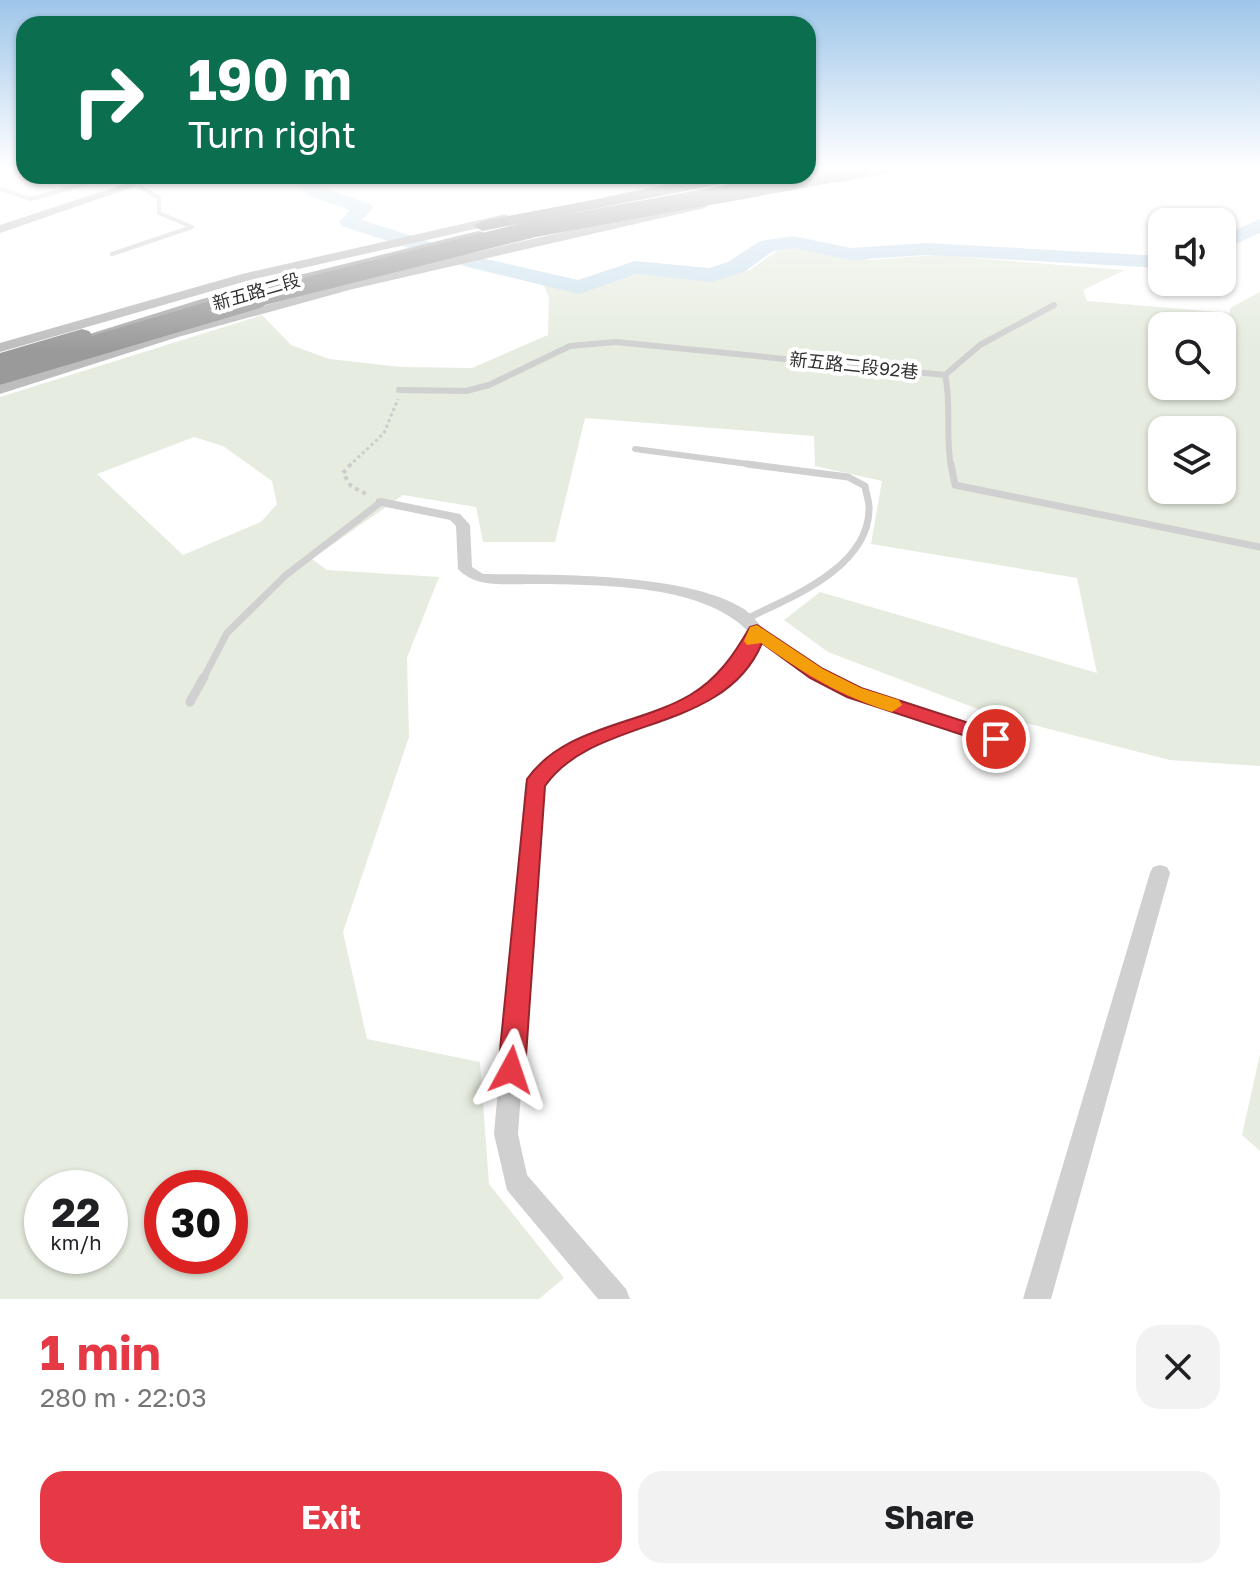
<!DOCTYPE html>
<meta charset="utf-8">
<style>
body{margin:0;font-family:"Golos Text","Noto Sans TC",sans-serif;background:#f2f2f2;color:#202124;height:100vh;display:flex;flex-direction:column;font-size:30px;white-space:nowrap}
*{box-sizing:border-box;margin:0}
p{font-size:26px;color:#757577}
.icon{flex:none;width:44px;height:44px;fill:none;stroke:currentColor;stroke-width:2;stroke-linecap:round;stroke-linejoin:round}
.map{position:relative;height:1299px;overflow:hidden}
.panel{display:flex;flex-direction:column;background:#fff;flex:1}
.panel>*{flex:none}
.hud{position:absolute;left:16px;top:16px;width:800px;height:168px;border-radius:24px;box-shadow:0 2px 6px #0004;background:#0b6e4f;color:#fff;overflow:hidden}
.fabs{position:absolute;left:1148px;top:208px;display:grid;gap:16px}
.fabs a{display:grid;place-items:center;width:88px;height:88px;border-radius:16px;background:#fff;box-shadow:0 2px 6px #0004;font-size:40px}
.speed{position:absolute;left:24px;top:1170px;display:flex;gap:16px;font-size:40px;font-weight:700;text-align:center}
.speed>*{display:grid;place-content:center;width:104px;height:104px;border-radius:50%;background:#fff;box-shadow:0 2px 6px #0004;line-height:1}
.speed small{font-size:20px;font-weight:400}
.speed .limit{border:12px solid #d22;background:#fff;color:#111}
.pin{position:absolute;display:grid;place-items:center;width:68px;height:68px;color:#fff;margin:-34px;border:4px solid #fff;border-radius:50%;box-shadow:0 2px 8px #0007}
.me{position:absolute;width:88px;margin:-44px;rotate:5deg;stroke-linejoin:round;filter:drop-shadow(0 0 6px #0008)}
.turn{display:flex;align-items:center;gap:28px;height:168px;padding:0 40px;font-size:36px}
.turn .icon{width:104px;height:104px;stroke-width:2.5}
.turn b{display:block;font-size:56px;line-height:68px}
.round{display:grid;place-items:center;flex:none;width:84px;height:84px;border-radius:24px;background:#f2f2f2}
.summary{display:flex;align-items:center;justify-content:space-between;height:136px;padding:0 40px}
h1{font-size:48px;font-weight:700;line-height:60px;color:#e63946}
.cta{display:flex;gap:16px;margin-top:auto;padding:16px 40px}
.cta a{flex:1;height:92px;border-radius:24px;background:#e63946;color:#fff;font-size:32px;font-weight:700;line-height:92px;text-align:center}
.cta a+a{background:#f2f2f2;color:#202124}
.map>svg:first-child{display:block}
.green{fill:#e6ecdf;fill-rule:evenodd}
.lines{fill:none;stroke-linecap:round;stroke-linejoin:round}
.river{fill:#cfe2ee;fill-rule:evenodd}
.path-far1{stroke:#cdcdcd;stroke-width:3;stroke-dasharray:3 3;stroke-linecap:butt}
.path{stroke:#cdcdcd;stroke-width:4;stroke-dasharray:4 4;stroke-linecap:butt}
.lane-far3{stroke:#d0d0d0;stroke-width:4}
.lane-far2{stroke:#d0d0d0;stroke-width:6}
.lane-far1{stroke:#d0d0d0;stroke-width:7}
.lane{stroke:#d0d0d0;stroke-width:9}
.street{fill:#d0d0d0;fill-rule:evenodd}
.secondary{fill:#bdbdbd;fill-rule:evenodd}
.primary{fill:#ababab;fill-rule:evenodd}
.highway{fill:#9a9a9a;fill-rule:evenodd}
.highway-bridge-far1{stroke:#9a9a9a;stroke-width:17}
.highway-bridge{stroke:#9a9a9a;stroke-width:21}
.route{fill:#e63946;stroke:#96252e;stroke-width:2}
.slow{fill:#f59e0b}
.labels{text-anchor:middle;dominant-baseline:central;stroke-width:8;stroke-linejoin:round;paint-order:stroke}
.far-street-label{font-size:18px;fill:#333;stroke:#fff}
</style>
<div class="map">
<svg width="1260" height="1299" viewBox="0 0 1260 1299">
<rect width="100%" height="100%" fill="#fff"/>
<path class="green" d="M796,246L871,260L935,255L1125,270L1083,290L1087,301L1230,313V308L1260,292V766L1170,760L991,714L828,652L784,620L820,592L1097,673L1077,578L871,544L882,481L815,466L814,436L585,418L555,542H483L476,507L403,495L312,559L327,570L439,577L407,658L409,737L343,932L367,1039L480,1062L489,1184L564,1278L539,1299H0V397L262,315L291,345L329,359L401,367L472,368L548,335L549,298L544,285L579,293L638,274L704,279L750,270L780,249ZM1162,326H1222V386H1162ZM1162,430H1222V490H1162ZM194,437L223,446L272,481L277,504L261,522L183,555L97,474ZM42,1188H110V1256H42ZM162,1188H230V1256H162Z
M1260,1054V1151L1242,1135Z"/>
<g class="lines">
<path class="river" d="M291,176H310L321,187L370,204L373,208L362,220L477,257L578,280L635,261L709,268L728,262L760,241L793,236L851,248L927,243L1162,256V268L927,255L851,260L793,248L773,251L744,272L710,282L637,274L579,294L464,266L342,226L339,222L350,210L307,195Z
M1260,219V233L1222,250V236Z"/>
<path class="path-far1" d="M349,466L384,433L398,399"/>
<path class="path" d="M351,464L343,473L351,486L368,495"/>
<path class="lane-far3" d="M0,189L31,199L112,176
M112,254L192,227L159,213V198L136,184"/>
<path class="lane-far2" d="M945,375L980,345L1054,305
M399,390L466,391L489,385L570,346L616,342L945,375C952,405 945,435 951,466
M635,449L763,466"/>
<path class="lane-far1" d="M747,464L848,477L865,486C866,494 870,503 869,510C868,567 792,597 750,617
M951,464L955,485L1260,547
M757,631L826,679
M203,679L227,633L286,575L381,502"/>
<path class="lane" d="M822,677L854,692L996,739
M190,702L204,677"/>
<path class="street" d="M381,498L460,514L470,525L472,567L483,574C552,575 685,572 744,609C751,614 759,624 765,631C758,643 753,659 744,669C696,722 619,721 565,764C557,770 550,779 543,786L518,1134L527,1175L626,1289L630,1299H598L507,1190L494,1134L525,784C569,709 684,728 734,659C740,651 744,641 749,632C703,584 602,585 539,584C513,583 477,590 458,569L456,526L450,520L376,505V499Z
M1160,865L1167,867L1170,873L1051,1299H1023L1150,873L1153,867Z"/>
<path class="secondary" d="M884,169H908L837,183L831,180Z
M149,176H165L0,233V225Z
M705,176H728L610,200L604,197Z
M701,203L707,206L705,208L353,289L178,337L0,394V384C230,309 464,251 701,203Z
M506,214L512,218L510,221L250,280L0,352V343L242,274Z"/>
<path class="primary" d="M478,231L483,232V238L214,305L66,350L60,351L51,346L202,299Z"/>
<path class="highway" d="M808,169H819L808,174Z
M718,176H748L741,180L482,231L474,226L482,221Z
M82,329L89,331L92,335L89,339L0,366V353Z"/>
<path class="highway-bridge-far1" d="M250,300L533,229L860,169"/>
<path class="highway-bridge" d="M0,374L257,298"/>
</g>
<linearGradient id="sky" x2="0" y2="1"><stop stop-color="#9ec6ea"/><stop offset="0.48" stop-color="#fff"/><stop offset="1" stop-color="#fff" stop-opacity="0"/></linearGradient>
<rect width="1260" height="351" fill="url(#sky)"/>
<path class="route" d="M757,625L823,669L861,688L1003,734L1006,739L996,746L847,697L810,678L762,643C724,735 594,715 545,786L525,1070L521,1079L511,1082L502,1079L498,1070L527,779C565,726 637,726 690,695C718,679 735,653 750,627Z"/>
<path class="slow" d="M757,625L823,669L861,688L899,700L902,705L892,712C842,697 803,673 761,643L747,645L744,641L750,627Z"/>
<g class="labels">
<g class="far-street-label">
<text transform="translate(256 291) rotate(-16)">新五路二段</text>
<text transform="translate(854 365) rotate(6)">新五路二段92巷</text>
</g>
</g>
</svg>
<div class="fabs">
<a><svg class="icon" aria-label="sound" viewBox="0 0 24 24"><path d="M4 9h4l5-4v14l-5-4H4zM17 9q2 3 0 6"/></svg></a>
<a><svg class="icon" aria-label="search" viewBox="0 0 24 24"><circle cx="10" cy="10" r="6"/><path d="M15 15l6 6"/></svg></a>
<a><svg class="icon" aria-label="layers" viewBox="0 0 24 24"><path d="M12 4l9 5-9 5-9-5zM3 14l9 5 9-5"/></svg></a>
</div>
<div class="speed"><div>22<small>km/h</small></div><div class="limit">30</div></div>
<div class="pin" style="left:996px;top:739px;background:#d93025"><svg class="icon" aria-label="arrive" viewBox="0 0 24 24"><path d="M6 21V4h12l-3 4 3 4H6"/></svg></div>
<svg class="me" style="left:511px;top:1070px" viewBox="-20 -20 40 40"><path d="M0-17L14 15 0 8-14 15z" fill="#e63946" stroke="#fff" stroke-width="4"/></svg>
<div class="hud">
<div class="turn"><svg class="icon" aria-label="right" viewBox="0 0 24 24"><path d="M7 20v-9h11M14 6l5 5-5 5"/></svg><div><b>190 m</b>Turn right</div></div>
</div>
</div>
<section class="panel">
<div class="summary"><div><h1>1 min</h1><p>280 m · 22:03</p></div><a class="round"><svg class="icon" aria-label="close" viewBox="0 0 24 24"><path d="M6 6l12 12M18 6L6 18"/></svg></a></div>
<div class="cta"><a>Exit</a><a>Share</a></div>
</section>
